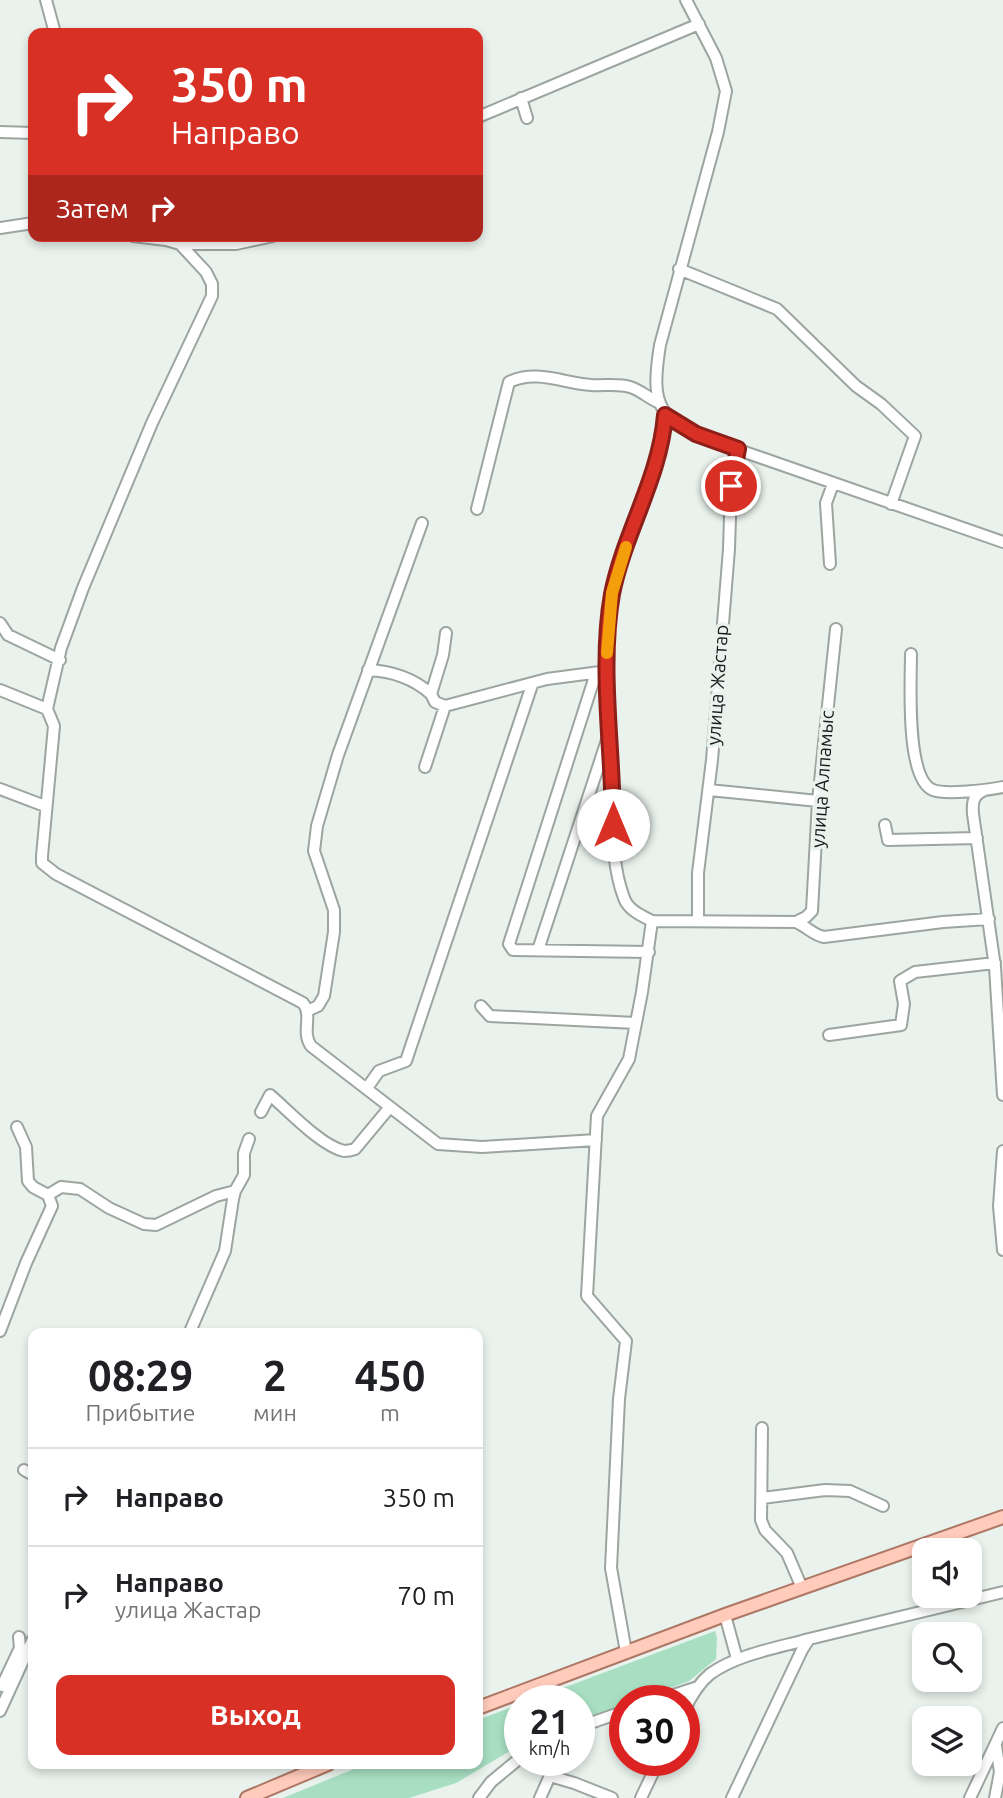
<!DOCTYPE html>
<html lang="ru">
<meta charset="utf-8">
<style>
body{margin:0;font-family:Ubuntu,sans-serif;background:#f6f6f6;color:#202124;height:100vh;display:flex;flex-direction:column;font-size:26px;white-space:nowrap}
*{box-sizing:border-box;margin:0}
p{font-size:23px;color:#757577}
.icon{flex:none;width:38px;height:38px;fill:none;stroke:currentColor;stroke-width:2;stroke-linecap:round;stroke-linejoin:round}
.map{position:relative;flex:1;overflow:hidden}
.drawer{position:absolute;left:28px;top:1328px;width:455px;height:441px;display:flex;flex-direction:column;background:#fff;border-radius:14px;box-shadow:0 4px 10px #0003}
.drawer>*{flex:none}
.top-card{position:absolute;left:28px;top:28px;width:455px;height:214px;border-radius:14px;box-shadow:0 4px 10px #0003;background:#d93025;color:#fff;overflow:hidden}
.tools{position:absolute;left:912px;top:1538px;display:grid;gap:14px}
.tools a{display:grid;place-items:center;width:70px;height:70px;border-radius:14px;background:#fff;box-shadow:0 4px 10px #0003;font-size:35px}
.speed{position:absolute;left:504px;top:1685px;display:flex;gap:14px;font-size:35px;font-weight:700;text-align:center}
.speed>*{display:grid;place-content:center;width:91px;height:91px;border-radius:50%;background:#fff;box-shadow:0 4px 10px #0003;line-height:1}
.speed small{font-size:18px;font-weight:400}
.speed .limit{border:10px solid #d22;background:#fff;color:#111}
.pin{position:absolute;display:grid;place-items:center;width:60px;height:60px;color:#fff;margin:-30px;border:4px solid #fff;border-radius:50%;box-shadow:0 2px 7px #0007}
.me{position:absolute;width:77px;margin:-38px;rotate:0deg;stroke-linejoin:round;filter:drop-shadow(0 0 5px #0008)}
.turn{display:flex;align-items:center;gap:24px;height:147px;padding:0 28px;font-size:32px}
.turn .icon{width:91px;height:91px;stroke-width:2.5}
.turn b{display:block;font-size:49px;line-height:60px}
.then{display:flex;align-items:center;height:66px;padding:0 28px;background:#0003;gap:14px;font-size:26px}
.eta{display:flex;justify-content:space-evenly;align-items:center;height:119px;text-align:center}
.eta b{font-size:42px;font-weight:600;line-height:49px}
.primary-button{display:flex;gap:14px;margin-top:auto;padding:14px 28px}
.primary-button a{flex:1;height:80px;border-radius:14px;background:#d93025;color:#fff;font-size:28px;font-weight:600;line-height:80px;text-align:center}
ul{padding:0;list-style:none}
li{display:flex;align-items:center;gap:21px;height:98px;padding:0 28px;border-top:2px solid #e0e0e0}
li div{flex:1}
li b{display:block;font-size:26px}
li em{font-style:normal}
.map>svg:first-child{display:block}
.green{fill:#a8dfc2}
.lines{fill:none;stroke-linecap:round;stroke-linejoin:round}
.minor-casing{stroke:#9ca5a0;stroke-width:14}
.major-casing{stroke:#ae7765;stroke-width:16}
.minor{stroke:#fff;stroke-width:10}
.major{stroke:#ffcbbb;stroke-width:12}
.route-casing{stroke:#8d1f18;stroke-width:18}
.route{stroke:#d93025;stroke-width:12}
.slow{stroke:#f59e0b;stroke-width:12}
.labels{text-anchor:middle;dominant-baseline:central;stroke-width:7;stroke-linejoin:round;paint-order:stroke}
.street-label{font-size:19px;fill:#181b1a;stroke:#e9f2ed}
</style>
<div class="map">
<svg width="1003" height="1798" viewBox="0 0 1003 1798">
<rect width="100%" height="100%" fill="#e9f2ed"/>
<path class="green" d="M715,1631L717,1638L716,1659L689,1681L636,1701H625V1705L579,1723V1701H528Z
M520,1704V1745L456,1783L409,1798H283L366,1764H478V1720Z"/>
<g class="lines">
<g class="minor-casing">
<path id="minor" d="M46,0L55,33
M686,0L716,58L726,91L718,132L660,345C650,408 658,419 716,442L1003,542
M521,98L527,118
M478,117L699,24
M0,132L33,133
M0,228L33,223
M133,236L166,240L169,236
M179,244H236L273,236
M679,269L777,309L856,386L881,404L915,436L891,504
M665,415C660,477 626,532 613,593C600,651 610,713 612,772C614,815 609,858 624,898C628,910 642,916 652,921L796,922C806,926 813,935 824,937L943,922L989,919
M477,509L509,382C537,369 563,383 591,385C604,386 618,383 630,387C641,390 649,399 660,403
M830,564L826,503L833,484
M0,623L8,635L60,660
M911,654C911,680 905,779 933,790C945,795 989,790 1003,787
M368,670C392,671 413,678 431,694
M596,673L509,944L513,950L649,952
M0,690L47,709L54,726L42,856V863L56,874L303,1003C313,1016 301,1032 311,1046L438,1144L482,1147L596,1140
M445,706L435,702L431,694L443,655L446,633
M47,709L61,648L83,588L152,423L212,296V284L206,272L180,244L166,240
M425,767L445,706L547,679L600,672
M0,789L45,806
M709,790L818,801
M985,790C973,795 972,802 973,814L995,967L1003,1095
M885,825L888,840L977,838
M698,920V873L712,760L729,549L731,486L738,449
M796,922L806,917L812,911L818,801L836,629
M538,950L608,737
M481,1006L490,1016L636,1023
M307,1011L318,1006L324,996L334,932V910L314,851L317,826L338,755L422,523
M829,1035L901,1025L904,1004L900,981L915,972L995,963
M367,1088L379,1071L406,1061L532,685
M261,1112L270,1095C288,1110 321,1146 344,1151C347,1151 352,1150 355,1149L390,1107
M1003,1151L999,1206L1003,1250
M48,1195L61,1187L80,1189L109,1208L144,1224L156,1225L216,1196L235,1191
M0,1331L26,1263L52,1206L48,1195L33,1187L28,1181L26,1147L17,1127
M189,1334L225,1251L233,1199L235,1191L244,1175V1153L249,1139
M762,1428L761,1520L765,1530L787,1553L802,1588
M24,1470L33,1475
M762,1498L825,1490L850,1491L883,1506
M725,1615L737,1659
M626,1652L611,1568L619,1399L626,1341L587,1296L597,1116L629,1059L642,992L652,921
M2,1686L20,1648L19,1637
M655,1701L698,1687
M0,1711L33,1639
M684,1711C690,1698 699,1683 710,1674C738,1654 777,1648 809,1639
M579,1727L625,1711
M550,1776L574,1783L612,1798
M479,1798L491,1782L520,1758
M540,1798L557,1760
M641,1798L659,1760
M732,1798L802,1650L809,1639L1003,1592
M970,1798L1003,1728
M995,1798L1000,1772L996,1746"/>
</g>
<g class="major-casing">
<path id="major" d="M478,1708L725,1615L1003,1517
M247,1798L328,1764"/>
</g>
<use href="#minor" class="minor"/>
<use href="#major" class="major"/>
</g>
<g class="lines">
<g class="route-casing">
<path id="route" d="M613,825C613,750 599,667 612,594C624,533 660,478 665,415L696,434L738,449L731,486"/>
</g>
<use href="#route" class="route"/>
<path class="slow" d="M607,653L612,593L626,547"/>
</g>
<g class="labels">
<g class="street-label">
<text transform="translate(717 685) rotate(-86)">улица Жастар</text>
<text transform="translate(822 779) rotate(-86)">улица Алпамыс</text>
</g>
</g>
</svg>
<div class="tools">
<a><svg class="icon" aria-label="sound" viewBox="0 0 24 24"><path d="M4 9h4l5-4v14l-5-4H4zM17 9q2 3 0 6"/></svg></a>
<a><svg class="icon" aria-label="search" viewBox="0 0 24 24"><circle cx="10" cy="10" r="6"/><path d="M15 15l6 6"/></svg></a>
<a><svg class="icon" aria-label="layers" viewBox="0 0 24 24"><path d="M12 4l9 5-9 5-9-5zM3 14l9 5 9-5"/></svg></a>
</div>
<div class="speed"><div>21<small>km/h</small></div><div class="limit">30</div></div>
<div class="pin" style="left:731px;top:486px;background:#d93025"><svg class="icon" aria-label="arrive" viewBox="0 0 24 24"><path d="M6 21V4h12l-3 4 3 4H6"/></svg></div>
<svg class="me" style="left:613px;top:825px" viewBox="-20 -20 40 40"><circle r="19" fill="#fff"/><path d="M0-13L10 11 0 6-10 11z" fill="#d93025"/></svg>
<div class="top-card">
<div class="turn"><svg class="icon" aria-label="right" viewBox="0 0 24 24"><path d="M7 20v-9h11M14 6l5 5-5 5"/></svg><div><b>350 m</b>Направо</div></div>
<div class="then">Затем<svg class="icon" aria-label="right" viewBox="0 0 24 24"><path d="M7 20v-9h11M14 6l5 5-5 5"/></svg></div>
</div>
<section class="drawer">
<div class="eta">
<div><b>08:29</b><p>Прибытие</p></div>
<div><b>2</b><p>мин</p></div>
<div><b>450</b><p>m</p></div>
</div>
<ul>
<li><svg class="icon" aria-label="right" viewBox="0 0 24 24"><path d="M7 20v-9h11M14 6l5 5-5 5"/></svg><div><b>Направо</b></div><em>350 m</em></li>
<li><svg class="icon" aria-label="right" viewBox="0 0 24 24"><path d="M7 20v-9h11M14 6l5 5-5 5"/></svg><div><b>Направо</b><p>улица Жастар</p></div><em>70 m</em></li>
</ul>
<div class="primary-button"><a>Выход</a></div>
</section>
</div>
